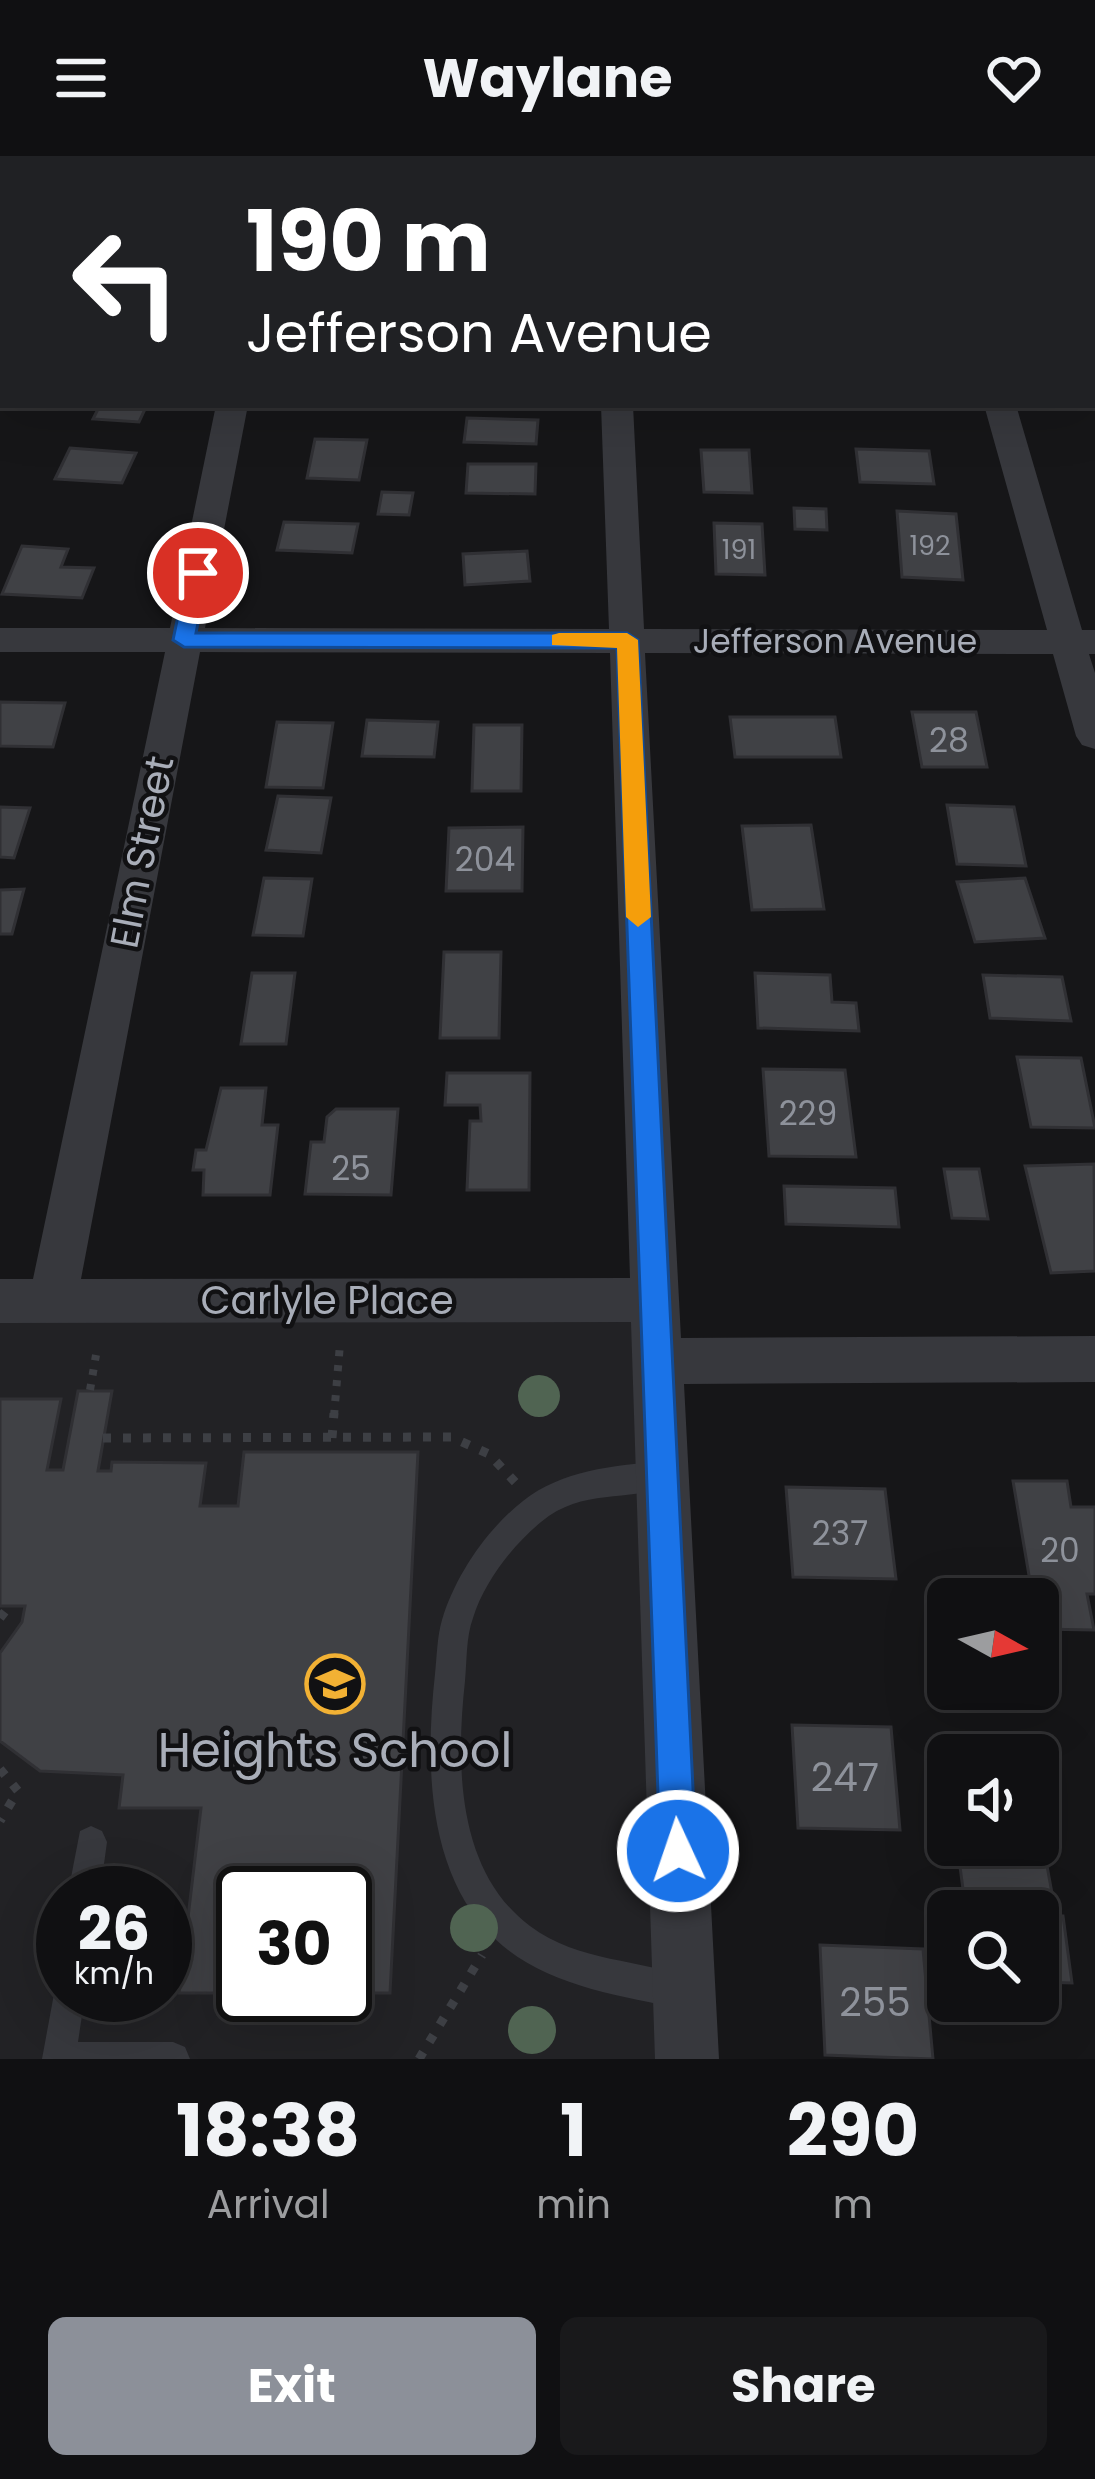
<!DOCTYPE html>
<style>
body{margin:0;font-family:Poppins,sans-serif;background:#19191b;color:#f1f3f6;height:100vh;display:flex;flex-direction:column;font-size:45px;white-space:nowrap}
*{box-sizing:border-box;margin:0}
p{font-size:39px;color:#9c9d9f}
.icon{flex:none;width:66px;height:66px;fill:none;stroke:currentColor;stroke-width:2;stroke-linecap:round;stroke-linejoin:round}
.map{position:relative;height:1903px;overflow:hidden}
.side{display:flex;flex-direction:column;background:#101012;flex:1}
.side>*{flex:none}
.guide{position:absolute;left:0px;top:0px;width:1095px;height:252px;box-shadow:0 12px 48px #0002,0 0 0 3px #303032;background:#202124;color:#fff;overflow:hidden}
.needle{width:78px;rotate:98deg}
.buttons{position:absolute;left:927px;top:1422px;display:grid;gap:24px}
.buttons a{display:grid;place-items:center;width:132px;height:132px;border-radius:18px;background:#101012;box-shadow:0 12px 48px #0002,0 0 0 3px #303032;font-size:60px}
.speed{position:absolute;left:36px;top:1710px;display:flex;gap:24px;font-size:60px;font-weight:700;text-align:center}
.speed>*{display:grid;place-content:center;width:156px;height:156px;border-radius:50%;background:#101012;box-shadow:0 12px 48px #0002,0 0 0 3px #303032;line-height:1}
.speed small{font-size:30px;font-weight:400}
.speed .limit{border:6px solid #111;border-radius:18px;background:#fff;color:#111}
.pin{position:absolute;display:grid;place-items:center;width:102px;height:102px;color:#fff;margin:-51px;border:6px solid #fff;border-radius:50%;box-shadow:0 3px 12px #0007}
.me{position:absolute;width:132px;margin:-66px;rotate:357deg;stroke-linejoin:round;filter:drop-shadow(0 0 9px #0008)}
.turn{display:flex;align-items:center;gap:42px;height:252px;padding:0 48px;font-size:54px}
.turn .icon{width:156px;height:156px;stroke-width:2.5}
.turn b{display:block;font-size:84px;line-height:102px}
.eta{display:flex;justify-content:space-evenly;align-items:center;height:204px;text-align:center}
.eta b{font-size:72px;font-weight:700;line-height:84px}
.button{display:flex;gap:24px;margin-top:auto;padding:24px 48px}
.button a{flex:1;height:138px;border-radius:18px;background:#8c9099;color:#fff;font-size:48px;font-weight:700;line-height:138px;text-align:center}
.button a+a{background:#19191b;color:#f1f3f6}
header{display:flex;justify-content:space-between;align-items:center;height:156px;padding:0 48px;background:#101012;font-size:54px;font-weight:700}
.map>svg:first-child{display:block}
.built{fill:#222225;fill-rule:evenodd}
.building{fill:#404145;stroke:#303034;stroke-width:3}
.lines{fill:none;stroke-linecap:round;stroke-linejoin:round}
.path-far1{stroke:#3d3f44;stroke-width:8;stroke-dasharray:6 9;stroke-linecap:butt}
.path{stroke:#3d3f44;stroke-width:9;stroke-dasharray:8 12;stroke-linecap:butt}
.lane{fill:#37383d;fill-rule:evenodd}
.street{fill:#37383d;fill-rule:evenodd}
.tree{fill:#506452}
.route{fill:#1a73e8;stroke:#114b97;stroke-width:3}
.slow{fill:#f59e0b}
.labels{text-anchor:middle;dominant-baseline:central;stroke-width:9;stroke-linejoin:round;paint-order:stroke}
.far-number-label{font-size:27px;fill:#8e929b}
.far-street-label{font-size:33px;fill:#a8adb8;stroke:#111113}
.number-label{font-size:33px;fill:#8e929b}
.street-label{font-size:39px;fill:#a8adb8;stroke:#111113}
.near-number-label{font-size:39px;fill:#8e929b}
.near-poi-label{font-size:48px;fill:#a8adb8;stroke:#111113}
</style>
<header><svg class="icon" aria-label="menu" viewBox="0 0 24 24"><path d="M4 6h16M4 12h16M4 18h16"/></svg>Waylane<svg class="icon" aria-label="heart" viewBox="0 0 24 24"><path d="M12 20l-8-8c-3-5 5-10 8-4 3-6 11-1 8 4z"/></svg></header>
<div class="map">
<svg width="1095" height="1903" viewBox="0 0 1095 1903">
<rect width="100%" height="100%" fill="#161618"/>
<path class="built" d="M654,1144L687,1903H0V1145ZM63,1737H165V1839H63ZM243,1737H345V1839H243Z"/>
<path class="building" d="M100,249H147L139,266L93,263Z
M467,262L538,264L536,288L464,286Z
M315,283L367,284L359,324L307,322Z
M70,292L136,297L122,327L55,323Z
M856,293L929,295L934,328L860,326Z
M701,294H749L752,337L704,336Z
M468,308H536L535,338L466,337Z
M382,336L413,337L409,359L378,358Z
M794,352L826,353L827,374L795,373Z
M897,355L956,358L963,424L902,421Z
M284,366L358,368L352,397L277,394Z
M714,367L762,368L765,419L716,418Z
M22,390L68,393L61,411L94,412L82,442L2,438Z
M527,395L530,425L465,429L463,398Z
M0,546L65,547L53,591L0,590Z
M912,556H976L987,611H922Z
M730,561H835L841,601H735Z
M367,564L438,566L434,601L362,600Z
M277,566L333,567L323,632L266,631Z
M474,569H522L521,635H472Z
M278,640L331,642L321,697L266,694Z
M947,649L1014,651L1026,710L957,708Z
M0,651L30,652L14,702L0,701Z
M811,669L824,753L752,754L742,670Z
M523,671L522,735H446L449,672Z
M264,722L312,723L303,780L253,779Z
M1025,722L1045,782L975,786L957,726Z
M24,733L12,778H0V734Z
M444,796H501L499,882H440Z
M252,817H295L286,888H241Z
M755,817L830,819L832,846L856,847L859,875L758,872Z
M983,819L1062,821L1071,865L990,862Z
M1017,901L1081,902L1095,972L1031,971Z
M763,913L845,914L856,1001L769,1000Z
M447,917H530L529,1034H467L470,965H481L480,949H445Z
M221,932H266L262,969H278L270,1039H203L204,1014H193L196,994H206Z
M336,953H398L391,1039L305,1038L311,986H324L327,961Z
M1094,1008L1095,1115L1051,1117L1025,1010Z
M944,1013H979L988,1063L952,1062Z
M784,1030L895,1032L899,1071L786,1068Z
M78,1235H112L98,1315H111L112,1306L206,1307L200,1350H238L244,1296H418L390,1837H345V1737H243V1837H179L201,1652H119L123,1619L40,1615L0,1585V1497L22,1466L25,1450H0V1243H61L47,1314H63Z
M1013,1325H1067L1071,1351H1095V1438H1087L1094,1474L1038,1473V1443H1033Z
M786,1331L885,1333L896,1423L793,1421Z
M967,1434L1011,1435L1012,1443H968Z
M792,1569L891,1571L900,1674L798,1672Z
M1038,1660L1055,1754L966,1755L957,1689H1038Z
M1038,1759L1063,1760L1072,1827L1038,1826Z
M820,1789L923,1793L933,1903L825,1899Z"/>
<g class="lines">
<path class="path-far1" d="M90,1234L96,1199
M334,1260L340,1188"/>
<path class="path" d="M103,1282L451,1281L489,1298L516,1327
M332,1282L334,1257
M0,1462L10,1449
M0,1613L18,1635L0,1665
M419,1903L482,1799"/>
<path class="lane" d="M661,1305L671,1309L675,1319L671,1329C627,1347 583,1331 541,1366C513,1389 484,1426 473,1462C466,1481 467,1504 465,1525C456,1607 456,1715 530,1770C579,1807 640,1802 694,1824L699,1836L694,1848L682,1853C622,1840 552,1831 503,1790C426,1726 425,1609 435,1518C437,1500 437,1481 442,1464C455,1420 487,1373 523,1345C562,1314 613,1310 661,1305Z
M91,1670L102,1675L107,1686L100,1737H68L80,1675Z
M63,1824V1839H85L78,1886H173L185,1891L190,1903H42L56,1827Z"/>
<path class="street" d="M593,0H619V3H593Z
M916,0H942V3H916Z
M0,101H3V117H0Z
M216,249H248L205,472L609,473L601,249H633L644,473L1047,474L984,249H1016L1082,474H1095V498H1089L1095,517V593L1082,589L1076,580L1053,498L645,497L681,1182L1095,1180V1226L684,1228L719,1903H655L631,1166L0,1167V1123H33L165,496H0V472H170ZM200,496L610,497L630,1122L81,1123Z"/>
</g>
<g class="tree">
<circle cx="539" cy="1240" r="21"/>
<circle cx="474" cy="1772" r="24"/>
<circle cx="532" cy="1874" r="24"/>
</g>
<path class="route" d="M198,410L208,417L196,477H627L638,484L696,1695L691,1708L678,1713L665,1708L660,1695L617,492L184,491L173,484L187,417Z"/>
<path class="slow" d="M559,477H627L638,484L651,761L638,771L626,761L617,492L552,489V479Z"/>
<defs>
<g id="school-ring" transform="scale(3)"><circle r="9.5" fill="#111113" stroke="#f2b134" stroke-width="1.5"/><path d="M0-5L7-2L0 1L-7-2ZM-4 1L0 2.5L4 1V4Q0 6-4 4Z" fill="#f2b134"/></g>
</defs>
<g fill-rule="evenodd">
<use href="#school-ring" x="335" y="1528"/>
</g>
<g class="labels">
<g class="far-number-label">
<text x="930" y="389">192</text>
<text x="739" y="393">191</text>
</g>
<g class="far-street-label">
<text x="835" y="485">Jefferson Avenue</text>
</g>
<g class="number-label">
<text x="949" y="584">28</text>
<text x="485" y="703">204</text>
<text x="808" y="957">229</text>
<text x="351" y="1012">25</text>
<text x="840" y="1377">237</text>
<text x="1060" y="1394">20</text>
</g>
<g class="street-label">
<text transform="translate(142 696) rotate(-79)">Elm Street</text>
<text x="327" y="1144">Carlyle Place</text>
</g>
<g class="near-number-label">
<text x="845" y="1621">247</text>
<text x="875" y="1846">255</text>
</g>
<g class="near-poi-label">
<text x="335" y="1594">Heights School</text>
</g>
</g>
</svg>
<div class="buttons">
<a><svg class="needle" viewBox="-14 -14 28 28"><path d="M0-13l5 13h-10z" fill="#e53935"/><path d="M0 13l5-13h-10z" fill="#9c9d9f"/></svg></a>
<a><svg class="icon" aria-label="sound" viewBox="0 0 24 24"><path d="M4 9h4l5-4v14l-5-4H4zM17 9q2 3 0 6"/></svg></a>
<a><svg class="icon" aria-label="search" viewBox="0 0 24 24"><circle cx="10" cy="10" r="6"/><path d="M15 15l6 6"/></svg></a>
</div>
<div class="speed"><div>26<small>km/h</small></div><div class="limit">30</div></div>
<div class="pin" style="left:198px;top:417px;background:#d93025"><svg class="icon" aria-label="arrive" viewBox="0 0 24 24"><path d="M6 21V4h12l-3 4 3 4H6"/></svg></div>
<svg class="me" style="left:678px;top:1695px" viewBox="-20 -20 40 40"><circle r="17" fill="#1a73e8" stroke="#fff" stroke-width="3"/><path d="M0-11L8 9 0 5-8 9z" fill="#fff"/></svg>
<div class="guide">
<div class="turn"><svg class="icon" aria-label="left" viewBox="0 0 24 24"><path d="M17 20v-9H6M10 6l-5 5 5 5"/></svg><div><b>190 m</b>Jefferson Avenue</div></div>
</div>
</div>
<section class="side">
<div class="eta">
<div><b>18:38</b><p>Arrival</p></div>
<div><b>1</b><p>min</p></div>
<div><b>290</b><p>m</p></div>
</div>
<div class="button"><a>Exit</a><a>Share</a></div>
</section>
